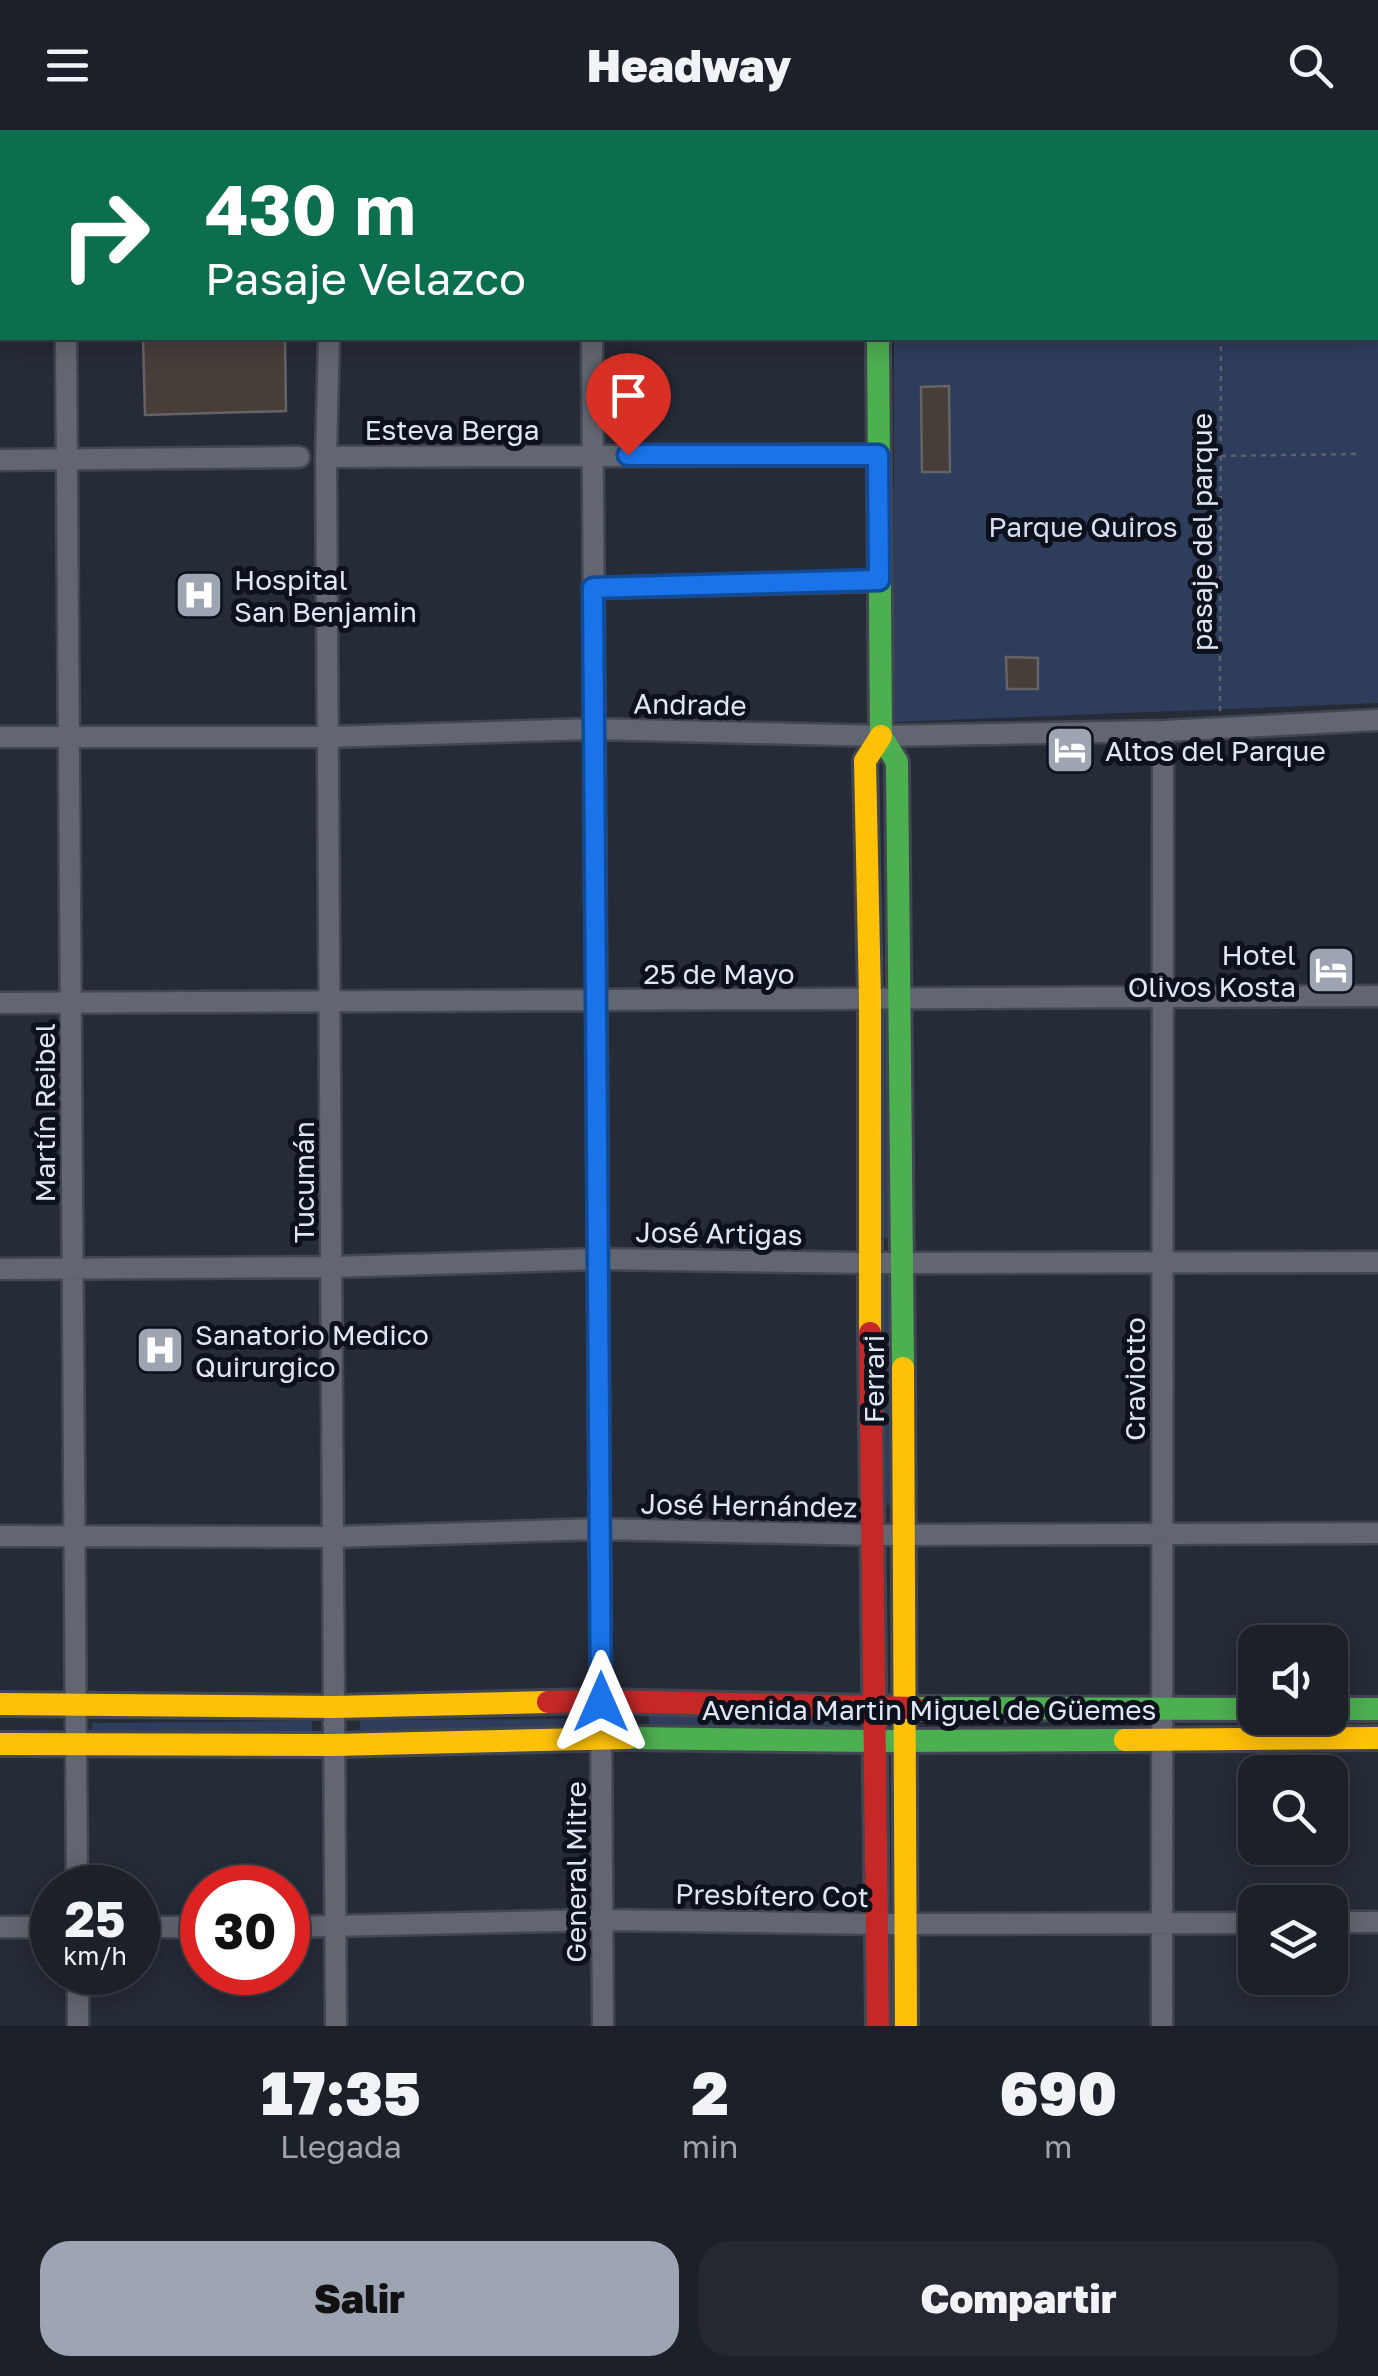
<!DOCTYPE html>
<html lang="es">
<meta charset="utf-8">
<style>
body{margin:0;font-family:"Golos Text",sans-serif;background:#252831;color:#f1f3f6;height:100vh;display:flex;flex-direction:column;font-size:38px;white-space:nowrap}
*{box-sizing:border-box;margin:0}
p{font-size:32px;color:#a0a3a8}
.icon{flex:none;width:55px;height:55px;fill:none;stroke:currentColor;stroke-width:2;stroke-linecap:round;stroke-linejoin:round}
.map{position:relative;height:1896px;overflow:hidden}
.panel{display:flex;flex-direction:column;background:#1c2029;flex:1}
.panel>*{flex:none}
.top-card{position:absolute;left:0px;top:0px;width:1380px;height:210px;box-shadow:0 5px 25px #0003,0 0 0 2px #3a3e46;background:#0b6e4f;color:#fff;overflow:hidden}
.fabs{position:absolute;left:1238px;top:1495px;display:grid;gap:20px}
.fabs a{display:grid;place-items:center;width:110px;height:110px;border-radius:20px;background:#1c2029;box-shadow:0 5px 25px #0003,0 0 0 2px #3a3e46;font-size:50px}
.speed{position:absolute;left:30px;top:1735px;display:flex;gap:20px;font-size:50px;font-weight:700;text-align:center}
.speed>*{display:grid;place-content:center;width:130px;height:130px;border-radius:50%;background:#1c2029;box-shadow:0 5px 25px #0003,0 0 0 2px #3a3e46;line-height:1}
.speed small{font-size:25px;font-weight:400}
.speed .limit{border:15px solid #d22;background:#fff;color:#111}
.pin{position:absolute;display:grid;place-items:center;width:85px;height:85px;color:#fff;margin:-102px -42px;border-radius:50% 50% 50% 0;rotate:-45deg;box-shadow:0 0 10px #0007}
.pin .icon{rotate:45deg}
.me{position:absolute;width:110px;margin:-55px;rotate:0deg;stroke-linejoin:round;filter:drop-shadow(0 0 8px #0008)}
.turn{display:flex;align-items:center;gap:35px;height:210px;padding:0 40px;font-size:45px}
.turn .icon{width:130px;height:130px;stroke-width:2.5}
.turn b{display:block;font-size:70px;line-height:85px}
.eta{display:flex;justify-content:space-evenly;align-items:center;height:170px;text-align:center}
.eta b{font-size:60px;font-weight:800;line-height:70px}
.primary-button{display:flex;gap:20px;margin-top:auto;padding:20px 40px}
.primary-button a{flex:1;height:115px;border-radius:30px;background:#9da5b2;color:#111;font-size:40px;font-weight:800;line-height:115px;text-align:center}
.primary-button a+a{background:#252831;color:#f1f3f6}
header{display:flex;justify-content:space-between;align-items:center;height:130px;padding:0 40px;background:#1c2029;font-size:45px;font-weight:800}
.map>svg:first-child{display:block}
.green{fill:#2f3d5c}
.building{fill:#473e3a;stroke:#666365;stroke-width:2.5}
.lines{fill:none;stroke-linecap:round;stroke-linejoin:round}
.street-casing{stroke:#414651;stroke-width:25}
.fast-casing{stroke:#414651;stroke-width:28}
.slow-casing{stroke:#414651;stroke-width:28}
.jam-casing{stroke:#414651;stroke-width:28}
.path{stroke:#5c616a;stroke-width:2.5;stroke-dasharray:5 5;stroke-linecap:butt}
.street{stroke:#616670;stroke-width:20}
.fast{stroke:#4caf50;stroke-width:22}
.slow{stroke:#ffc107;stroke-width:22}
.jam{stroke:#c62828;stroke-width:22}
.route-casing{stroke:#114b97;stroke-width:25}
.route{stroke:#1a73e8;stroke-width:18}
.labels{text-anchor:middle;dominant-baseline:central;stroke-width:10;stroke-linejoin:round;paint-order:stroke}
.street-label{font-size:28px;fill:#dee6f5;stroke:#0c111b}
.park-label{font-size:28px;fill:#d6dff1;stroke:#0c111b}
.poi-label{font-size:28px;fill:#dee6f5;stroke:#0c111b;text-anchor:start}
</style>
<header><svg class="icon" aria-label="menu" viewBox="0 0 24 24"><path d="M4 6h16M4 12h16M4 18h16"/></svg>Headway<svg class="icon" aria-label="search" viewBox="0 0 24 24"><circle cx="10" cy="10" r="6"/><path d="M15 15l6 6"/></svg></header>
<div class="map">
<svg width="1378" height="1896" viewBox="0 0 1378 1896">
<rect width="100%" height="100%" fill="#252b37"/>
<path class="green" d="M894,0H1378V573L894,592V208H1378V2H894Z
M879,879H893L895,1108H881Z
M879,1145H893L895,1375H881Z
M649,1586L853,1587V1597L649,1596Z
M580,1589V1599L360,1600V1590Z
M312,1591V1601L92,1603V1593Z"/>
<path class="building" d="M143,208H285L286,281L145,285Z
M949,256L950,342H922L921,257Z
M1006,527L1038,528V559H1007Z"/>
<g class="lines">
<g class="street-casing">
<path id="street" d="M65,0V2
M590,0V2
M333,2V0
M0,62H2
M66,208L77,1758
M329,208L326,327L336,1896
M592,208L603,1896
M326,327L878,325
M0,330L299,327
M593,458L879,451
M0,607H328L594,599L881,606L1163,601L1378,590
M0,873L1378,866
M0,1139L332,1137L598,1129L869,1133L1378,1132
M0,1406L333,1407L599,1399L871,1405L1378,1403
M1330,1792H1378
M0,1797H52
M138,1797H202
M288,1797L602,1790L877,1794L1255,1793
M78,1842V1896
M1162,1896L1163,601"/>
</g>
<g class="fast-casing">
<path id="fast" d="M878,208L881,606L897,632L903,1238
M915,1578L1255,1579
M1330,1579H1378
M628,1608L875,1611L1125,1610"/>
</g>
<g class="slow-casing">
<path id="slow" d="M870,1203V869L865,631L881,606
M903,1238L906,1896
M0,1574L334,1577L548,1572
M1125,1610L1378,1608
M0,1614L334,1615L628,1608"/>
</g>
<g class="jam-casing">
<path id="jam" d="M878,0V2
M870,1203L878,1896
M548,1572L601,1571L915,1578"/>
</g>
<path class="path" d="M1119,0L1120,2
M1050,2L1052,0
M1221,326L1358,324
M1220,581L1221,208"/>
<use href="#street" class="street"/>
<use href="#fast" class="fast"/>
<use href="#slow" class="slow"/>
<use href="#jam" class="jam"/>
</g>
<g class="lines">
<g class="route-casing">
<path id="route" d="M601,1572L593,458L879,450L878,325H628"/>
</g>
<use href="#route" class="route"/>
</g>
<defs>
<g id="hospital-square" transform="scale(2.5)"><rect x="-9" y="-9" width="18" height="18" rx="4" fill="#9da5b2" stroke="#0c111b"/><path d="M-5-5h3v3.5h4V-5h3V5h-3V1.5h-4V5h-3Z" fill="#fff"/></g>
<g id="hotel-square" transform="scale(2.5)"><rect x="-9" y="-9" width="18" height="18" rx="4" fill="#9da5b2" stroke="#0c111b"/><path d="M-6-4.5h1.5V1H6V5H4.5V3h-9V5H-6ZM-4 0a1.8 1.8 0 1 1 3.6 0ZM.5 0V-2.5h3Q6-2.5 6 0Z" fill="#fff"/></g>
</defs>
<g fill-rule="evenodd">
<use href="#hospital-square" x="199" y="465"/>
<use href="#hotel-square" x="1070" y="620"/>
<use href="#hotel-square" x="1331" y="840"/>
<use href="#hospital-square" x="160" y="1220"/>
</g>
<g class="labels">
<g class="street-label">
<text x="452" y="299">Esteva Berga</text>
<text transform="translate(1201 402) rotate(-90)">pasaje del parque</text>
<text transform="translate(690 574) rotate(1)">Andrade</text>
<text x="719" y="843">25 de Mayo</text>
<text transform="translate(44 983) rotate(-90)">Martín Reibel</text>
<text transform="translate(303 1052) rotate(-90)">Tucumán</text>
<text transform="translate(719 1103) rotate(1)">José Artigas</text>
<text transform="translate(873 1249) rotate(-90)">Ferrari</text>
<text transform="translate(1134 1249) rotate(-90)">Craviotto</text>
<text transform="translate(749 1375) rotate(1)">José Hernández</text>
<text x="929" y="1579">Avenida Martin Miguel de Güemes</text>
<text transform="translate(575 1742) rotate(-90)">General Mitre</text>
<text transform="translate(772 1765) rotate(1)">Presbítero Cot</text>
</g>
<g class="park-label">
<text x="1083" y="396">Parque Quiros</text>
</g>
<g class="poi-label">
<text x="234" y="449">Hospital<tspan x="234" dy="32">San Benjamin</tspan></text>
<text x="1105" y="620">Altos del Parque</text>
<text x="1296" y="824" text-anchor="end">Hotel<tspan x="1296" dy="32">Olivos Kosta</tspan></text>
<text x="195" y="1204">Sanatorio Medico<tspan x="195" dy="32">Quirurgico</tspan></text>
</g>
</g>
</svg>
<div class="fabs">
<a><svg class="icon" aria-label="sound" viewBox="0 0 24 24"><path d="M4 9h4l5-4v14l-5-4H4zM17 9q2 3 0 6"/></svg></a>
<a><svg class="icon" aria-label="search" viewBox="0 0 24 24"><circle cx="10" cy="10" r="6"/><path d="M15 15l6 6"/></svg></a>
<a><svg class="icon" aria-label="layers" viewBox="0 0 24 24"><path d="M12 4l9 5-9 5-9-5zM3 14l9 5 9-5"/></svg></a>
</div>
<div class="speed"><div>25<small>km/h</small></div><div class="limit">30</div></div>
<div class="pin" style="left:628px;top:325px;background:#d93025"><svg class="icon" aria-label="arrive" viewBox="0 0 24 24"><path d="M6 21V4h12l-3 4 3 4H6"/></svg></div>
<svg class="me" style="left:601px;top:1572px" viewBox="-20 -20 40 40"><path d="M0-17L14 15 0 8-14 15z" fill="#1a73e8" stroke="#fff" stroke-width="4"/></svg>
<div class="top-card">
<div class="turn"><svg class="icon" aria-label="right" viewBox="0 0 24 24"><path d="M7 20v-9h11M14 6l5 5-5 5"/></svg><div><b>430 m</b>Pasaje Velazco</div></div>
</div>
</div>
<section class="panel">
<div class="eta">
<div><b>17:35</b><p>Llegada</p></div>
<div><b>2</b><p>min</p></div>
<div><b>690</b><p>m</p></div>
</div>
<div class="primary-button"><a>Salir</a><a>Compartir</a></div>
</section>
